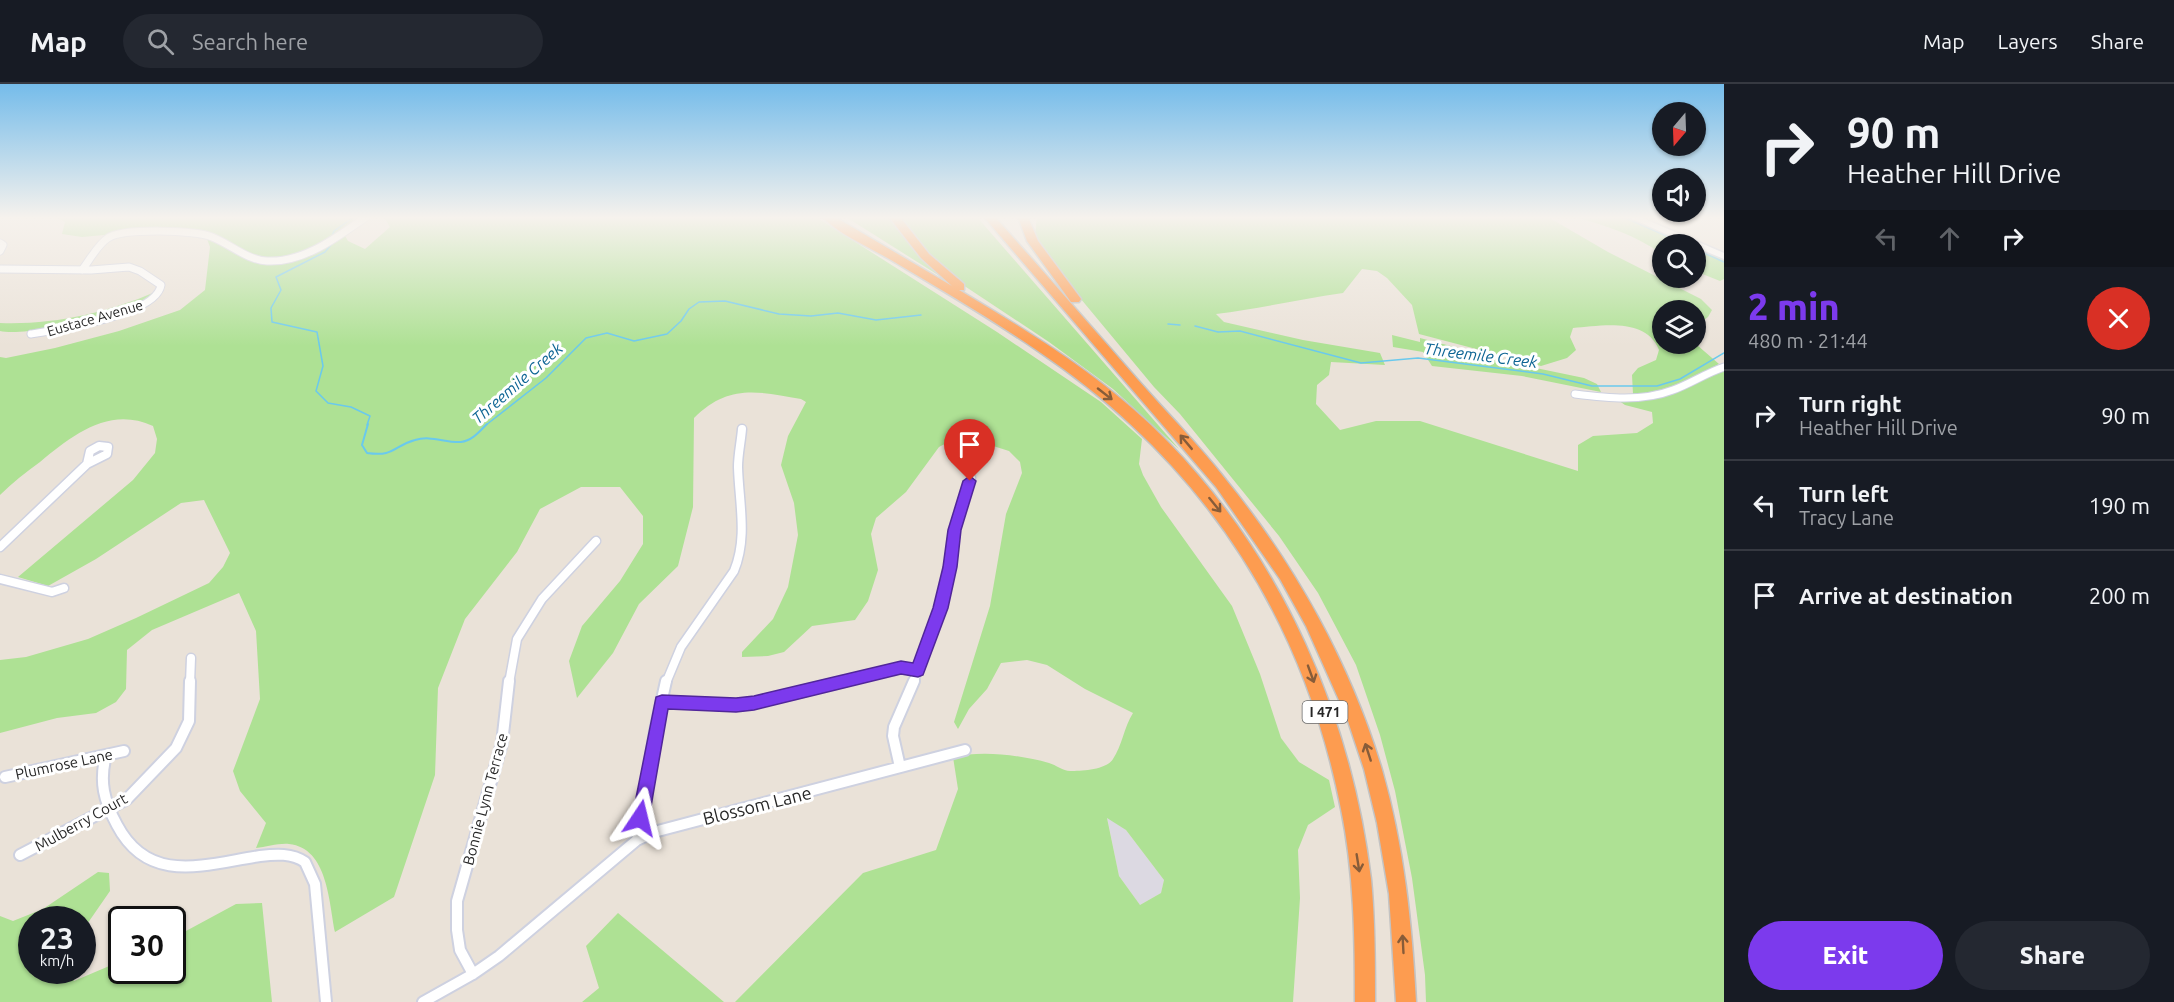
<!DOCTYPE html>
<meta charset="utf-8">
<style>
body{margin:0;font-family:Ubuntu,sans-serif;background:#242831;color:#f1f3f6;height:100vh;display:flex;flex-direction:column;font-size:22px;white-space:nowrap}
*{box-sizing:border-box;margin:0}
p{font-size:20px;color:#9ea1a6}
.icon{flex:none;width:33px;height:33px;fill:none;stroke:currentColor;stroke-width:2;stroke-linecap:round;stroke-linejoin:round}
.map{position:relative;flex:1;overflow:hidden}
.sheet{display:flex;flex-direction:column;background:#171b24;width:450px}
.sheet>*{flex:none}
.banner{background:#171b24;color:#f1f3f6;overflow:hidden}
.needle{width:39px;rotate:199deg}
.tools{position:absolute;left:1652px;top:18px;display:grid;gap:12px}
.tools a{display:grid;place-items:center;width:54px;height:54px;border-radius:50%;background:#171b24;box-shadow:0 2px 4px #0004;font-size:30px}
.speed{position:absolute;left:18px;top:822px;display:flex;gap:12px;font-size:30px;font-weight:700;text-align:center}
.speed>*{display:grid;place-content:center;width:78px;height:78px;border-radius:50%;background:#171b24;box-shadow:0 2px 4px #0004;line-height:1}
.speed small{font-size:15px;font-weight:400}
.speed .limit{border:3px solid #111;border-radius:9px;background:#fff;color:#111}
.pin{position:absolute;display:grid;place-items:center;width:51px;height:51px;color:#fff;margin:-62px -26px;border-radius:50% 50% 50% 0;rotate:-45deg;box-shadow:0 0 6px #0007}
.pin .icon{rotate:45deg}
.me{position:absolute;width:66px;margin:-33px;rotate:10deg;stroke-linejoin:round;filter:drop-shadow(0 0 4px #0008)}
.turn{display:flex;align-items:center;gap:21px;height:126px;padding:0 24px;font-size:27px}
.turn .icon{width:78px;height:78px;stroke-width:2.5}
.turn b{display:block;font-size:42px;line-height:51px}
.lanes{display:flex;align-items:center;height:57px;padding:0 24px;background:#0003;justify-content:center;gap:30px;direction:ltr}
.lanes .off{opacity:.35}
.round{display:grid;place-items:center;flex:none;width:63px;height:63px;border-radius:32px;background:#242831}
.headline{display:flex;align-items:center;justify-content:space-between;height:102px;padding:0 24px}
h1{font-size:36px;font-weight:800;line-height:45px;color:#7c3aed}
.primary-button{display:flex;gap:12px;margin-top:auto;padding:12px 24px}
.primary-button a{flex:1;height:69px;border-radius:36px;background:#7c3aed;color:#fff;font-size:24px;font-weight:800;line-height:69px;text-align:center}
.primary-button a+a{background:#242831;color:#f1f3f6}
ul{padding:0;list-style:none}
li{display:flex;align-items:center;gap:18px;height:90px;padding:0 24px;border-top:2px solid #363941}
li div{flex:1}
li b{display:block;font-size:22px}
li em{font-style:normal}
header{display:flex;align-items:center;gap:36px;box-sizing:border-box;height:84px;padding:0 30px;background:#171b24;border-bottom:2px solid #363941}
header strong{font-size:28px}
nav{display:flex;gap:33px;margin-inline-start:auto;font-size:21px}
.search{width:420px;height:54px;background:#242831;display:flex;align-items:center;gap:15px;box-sizing:border-box;padding:0 21px;border-radius:33px;color:#9ea1a6;font-size:22px}
main{display:flex;flex:1;min-height:0}
.map>svg:first-child{display:block}
.industrial{fill:#dcd9e2}
.green{fill:#aee194;fill-rule:evenodd}
.lines{fill:none;stroke-linecap:round;stroke-linejoin:round}
.stream-far1{stroke:#6ac9ed;stroke-width:1.5}
.stream{stroke:#6ac9ed;stroke-width:2}
.street-far2-casing{stroke:#ced1e0;stroke-width:9}
.street-far1-casing{stroke:#ced1e0;stroke-width:11}
.street-casing{stroke:#ced1e0;stroke-width:14}
.secondary-casing{stroke:#ced1e0;stroke-width:3}
.highway-casing{stroke:#c3c3c3;stroke-width:3}
.street-far2{stroke:#fff;stroke-width:7}
.street-far1{stroke:#fff;stroke-width:8}
.street{stroke:#fff;stroke-width:10}
.secondary{fill:#fff;fill-rule:evenodd}
.highway{fill:#fd9c50;fill-rule:evenodd}
.oneway{stroke:#875c39}
.route{fill:#7c3aed;stroke:#51269a;stroke-width:1.5}
.labels{text-anchor:middle;dominant-baseline:central;stroke-width:6;stroke-linejoin:round;paint-order:stroke}
.far-street-label{font-size:14px;fill:#272727;stroke:#fff}
.shield{fill:#fff;stroke:#686868;stroke-width:1.5}
.shield-label{font-size:14px;font-weight:bold;fill:#272727}
.street-label{font-size:15px;fill:#272727;stroke:#fff}
.water-label{font-size:16px;font-style:italic;fill:#0e6594;stroke:#fff}
.near-street-label{font-size:18px;fill:#272727;stroke:#fff}
</style>
<header>
<strong>Map</strong>
<div class="search"><svg class="icon" aria-label="search" viewBox="0 0 24 24"><circle cx="10" cy="10" r="6"/><path d="M15 15l6 6"/></svg>Search here</div>
<nav><a>Map</a><a>Layers</a><a>Share</a></nav>
</header>
<main>
<div class="map">
<svg width="1724" height="918" viewBox="0 0 1724 918">
<rect width="100%" height="100%" fill="#eae2d8"/>
<path class="industrial" d="M1107,733L1126,746L1164,796L1161,809L1140,821L1119,792Z"/>
<path class="green" d="M56,133H364C340,151 291,182 260,173C242,168 225,150 205,149C165,146 122,149 82,153L62,150L65,138Z
M384,133H816L997,248L1101,318L1142,355L1139,380L1143,391L1161,423L1232,522L1260,590L1281,654L1299,678L1329,696L1335,723L1308,741L1298,766L1300,814L1293,918H735L863,789L936,766L958,705L953,673C983,666 1019,671 1049,679C1056,681 1063,687 1070,687C1082,687 1106,686 1113,675C1122,662 1124,643 1133,629L1085,605L1047,581L1027,576L1001,579L987,605L969,625L958,645L954,638L990,522L1006,430L1022,389L1020,378L1009,367L990,361L950,357L939,363L906,408L876,434L871,450L878,486L868,517L855,536L812,542L784,568L768,572L742,573V568L773,535L788,503L798,451L794,419L781,381L788,352L806,318L801,315C757,307 728,300 694,334L693,423L678,482L639,520L613,569L577,614L569,577L582,542L620,497L643,460V432L620,403H581L540,425L517,468L465,535L438,604L435,691L394,813L335,848C329,819 328,764 289,760C279,759 266,763 256,764L266,739L240,707L233,687L260,615L256,547L239,509L152,546L127,566L126,605L116,618L96,629L57,634L0,649V576L26,573L88,555L136,534L209,499L223,483L230,469L204,416L181,419L96,475L48,502L18,493L133,396L155,369L157,355L153,342C109,322 73,351 40,378C26,388 12,399 0,411V273L6,274L55,264L119,247L180,226L205,206L210,163L206,152L254,176L283,177L344,150L348,157L365,165L390,143ZM1107,734L1126,746L1164,796L1161,809L1140,821L1119,792Z
M846,133H889L917,170L946,196Z
M897,133H977L1179,365L1113,305L1049,258L960,199L926,169Z
M1037,133H1548L1608,168L1701,215L1712,226L1708,233L1695,243V226H1662V260H1695V253L1697,261L1719,280C1691,294 1665,309 1633,310L1632,291L1638,284L1656,276L1659,266C1646,233 1601,242 1573,244L1570,253L1576,266L1567,274L1541,282L1419,250L1412,221L1387,194L1377,187L1362,185L1343,209C1300,215 1258,225 1216,230L1224,238L1303,256L1380,269L1385,281L1331,278L1329,291L1317,301L1316,320L1340,346L1376,337H1420L1578,387V361L1593,352L1637,349L1653,339L1652,328L1625,321L1615,314L1673,310L1706,292L1724,286V918H1426L1425,891L1412,794L1395,707L1380,651L1356,581L1318,509L1279,452L1180,330L1154,303L1056,185L1035,150Z
M1576,133H1629L1692,160H1662V170C1635,151 1607,142 1576,133Z
M1695,162L1724,174V195L1720,197L1695,187Z
M155,208C143,231 26,253 0,247V239C53,241 107,229 155,208Z
M1392,251L1420,258V254L1531,283L1584,294L1597,300L1601,308L1522,292L1432,282L1423,268L1393,263Z
M98,788L109,789L110,807L83,846L82,836H32V886L72,887L74,897L121,877L122,886H172L173,854L236,820L262,819L272,918H0V832L13,837L43,825Z
M618,829L724,918H582L599,904L586,862Z"/>
<g class="lines">
<path class="stream-far1" d="M1623,133L1685,160
M332,152L334,147L354,133
M335,156L325,168L276,193L281,206L271,224L272,238L317,248L323,282L316,307L328,319L351,323L370,332L367,341
M1695,165L1724,178
M1168,240L1180,241
M1195,242L1218,248L1240,247L1361,279L1418,274L1543,290L1592,302H1657L1680,295L1724,269
M486,341L546,294L586,254L607,249L634,257L667,250L681,237L689,225L699,218L725,217L779,230L811,232L838,229L876,236L921,231"/>
<path class="stream" d="M368,340L362,361L367,369C395,373 393,362 415,356C431,351 445,359 461,358C472,357 480,347 487,340"/>
<g class="street-far2-casing">
<path id="street-far2" d="M0,159L3,161L0,167
M0,185L91,186L129,183L140,187L161,201C157,231 57,246 31,250
M82,186C89,177 98,160 108,154C123,144 196,146 212,153C230,160 247,176 267,177C304,179 337,153 366,133
M1575,310C1607,314 1642,318 1673,306C1690,300 1706,289 1724,283"/>
</g>
<g class="street-far1-casing">
<path id="street-far1" d="M99,362L108,363L107,370L87,380L90,367Z
M0,463L87,380
M0,495L52,508L64,504
M190,599L191,574
M509,599L517,555L542,515L596,457
M666,599L681,563L734,487C748,453 739,419 738,383C738,370 741,358 742,345
M839,599L901,584L918,586
M913,599L936,539L949,489L954,446L971,394"/>
</g>
<g class="street-casing">
<path id="street" d="M662,618L736,621L754,619L845,597
M106,671C99,698 104,717 117,741C149,802 206,780 260,772C276,770 292,769 305,778L315,800L326,918
M900,683L893,652L894,643L914,597
M5,693L124,667
M637,756L655,647L666,597
M20,771L127,715L176,664L189,637L190,597
M473,890L460,866L457,846V817L502,659L509,597
M423,918L473,890L499,872L637,756L654,748L965,666"/>
</g>
<g class="secondary-casing">
<path id="secondary" d="M1628,133H1640L1724,169V175L1695,163V160H1689Z"/>
</g>
<g class="highway-casing">
<path id="highway" d="M822,133H835L952,202L921,174L889,133H900L929,170L964,200V206H959C1033,250 1108,296 1168,358C1283,476 1351,632 1371,795C1375,836 1375,877 1375,918H1355C1355,854 1354,788 1341,725C1303,531 1202,378 1038,267C990,234 940,205 891,176C869,163 840,151 822,133Z
M984,133H995C1043,187 1090,241 1138,296C1167,329 1199,361 1226,396C1295,481 1351,581 1382,686C1404,763 1412,839 1416,918H1396L1389,810L1377,739L1364,685L1347,634L1306,542L1280,495L1216,403Z
M1018,133H1028L1038,157L1081,215L1079,218H1071L1027,157Z"/>
</g>
<use href="#street-far2" class="street-far2"/>
<use href="#street-far1" class="street-far1"/>
<use href="#street" class="street"/>
<use href="#secondary" class="secondary"/>
<use href="#highway" class="highway"/>
</g>
<defs><path id="oneway-shaft" d="M-6 0H5M1.5-3L5.5 0L1.5 3" fill="none" stroke-width="1.6" stroke-linecap="round" stroke-linejoin="round" transform="scale(1.5)"/></defs>
<g class="oneway">
<use href="#oneway-shaft" transform="translate(1105 310) rotate(38)"/>
<use href="#oneway-shaft" transform="translate(1186 358) rotate(-130)"/>
<use href="#oneway-shaft" transform="translate(1215 421) rotate(51)"/>
<use href="#oneway-shaft" transform="translate(1311 590) rotate(70)"/>
<use href="#oneway-shaft" transform="translate(1368 668) rotate(-108)"/>
<use href="#oneway-shaft" transform="translate(1358 779) rotate(81)"/>
<use href="#oneway-shaft" transform="translate(1403 860) rotate(-93)"/>
</g>
<linearGradient id="sky" x2="0" y2="1"><stop stop-color="#75bcea"/><stop offset="0.51" stop-color="#f6f2ed"/><stop offset="1" stop-color="#f6f2ed" stop-opacity="0"/></linearGradient>
<rect width="1724" height="262" fill="url(#sky)"/>
<path class="route" d="M970,392L976,397L961,446L957,483L948,524L923,591L918,593L901,590L754,626L736,628L668,625L649,734L646,740L640,742L634,740L632,734L656,613L662,611L736,614L754,612L901,577L913,579L933,524L943,483L948,446L963,397Z"/>
<g class="labels">
<g class="far-street-label">
<text transform="translate(95 234) rotate(-16)">Eustace Avenue</text>
</g>
<rect class="shield" x="1302.5" y="617" width="45" height="22" rx="4.5"/>
<g class="shield-label">
<text x="1325" y="628">I 471</text>
</g>
<g class="street-label">
<text transform="translate(64 680) rotate(-12)">Plumrose Lane</text>
<text transform="translate(485 715) rotate(-75)">Bonnie Lynn Terrace</text>
<text transform="translate(81 738) rotate(-29)">Mulberry Court</text>
</g>
<g class="water-label">
<text transform="translate(1481 271) rotate(7)">Threemile Creek</text>
<text transform="translate(517 299) rotate(-41)">Threemile Creek</text>
</g>
<g class="near-street-label">
<text transform="translate(757 721) rotate(-14)">Blossom Lane</text>
</g>
</g>
</svg>
<div class="tools">
<a><svg class="needle" viewBox="-14 -14 28 28"><path d="M0-13l5 13h-10z" fill="#e53935"/><path d="M0 13l5-13h-10z" fill="#9ea1a6"/></svg></a>
<a><svg class="icon" aria-label="sound" viewBox="0 0 24 24"><path d="M4 9h4l5-4v14l-5-4H4zM17 9q2 3 0 6"/></svg></a>
<a><svg class="icon" aria-label="search" viewBox="0 0 24 24"><circle cx="10" cy="10" r="6"/><path d="M15 15l6 6"/></svg></a>
<a><svg class="icon" aria-label="layers" viewBox="0 0 24 24"><path d="M12 4l9 5-9 5-9-5zM3 14l9 5 9-5"/></svg></a>
</div>
<div class="speed"><div>23<small>km/h</small></div><div class="limit">30</div></div>
<div class="pin" style="left:970px;top:397px;background:#d93025"><svg class="icon" aria-label="arrive" viewBox="0 0 24 24"><path d="M6 21V4h12l-3 4 3 4H6"/></svg></div>
<svg class="me" style="left:640px;top:734px" viewBox="-20 -20 40 40"><path d="M0-17L14 15 0 8-14 15z" fill="#7c3aed" stroke="#fff" stroke-width="4"/></svg>
</div>
<section class="sheet">
<div class="banner">
<div class="turn"><svg class="icon" aria-label="right" viewBox="0 0 24 24"><path d="M7 20v-9h11M14 6l5 5-5 5"/></svg><div><b>90 m</b>Heather Hill Drive</div></div>
<div class="lanes"><svg class="icon off" aria-label="left" viewBox="0 0 24 24"><path d="M17 20v-9H6M10 6l-5 5 5 5"/></svg><svg class="icon off" aria-label="ahead" viewBox="0 0 24 24"><path d="M12 20V5M6 11l6-6 6 6"/></svg><svg class="icon" aria-label="right" viewBox="0 0 24 24"><path d="M7 20v-9h11M14 6l5 5-5 5"/></svg></div>
</div>
<div class="headline"><div><h1>2 min</h1><p>480 m · 21:44</p></div><a class="round" style="background:#d93025;color:#fff"><svg class="icon" aria-label="close" viewBox="0 0 24 24"><path d="M6 6l12 12M18 6L6 18"/></svg></a></div>
<ul>
<li><svg class="icon" aria-label="right" viewBox="0 0 24 24"><path d="M7 20v-9h11M14 6l5 5-5 5"/></svg><div><b>Turn right</b><p>Heather Hill Drive</p></div><em>90 m</em></li>
<li><svg class="icon" aria-label="left" viewBox="0 0 24 24"><path d="M17 20v-9H6M10 6l-5 5 5 5"/></svg><div><b>Turn left</b><p>Tracy Lane</p></div><em>190 m</em></li>
<li><svg class="icon" aria-label="arrive" viewBox="0 0 24 24"><path d="M6 21V4h12l-3 4 3 4H6"/></svg><div><b>Arrive at destination</b></div><em>200 m</em></li>
</ul>
<div class="primary-button"><a>Exit</a><a>Share</a></div>
</section>
</main>
